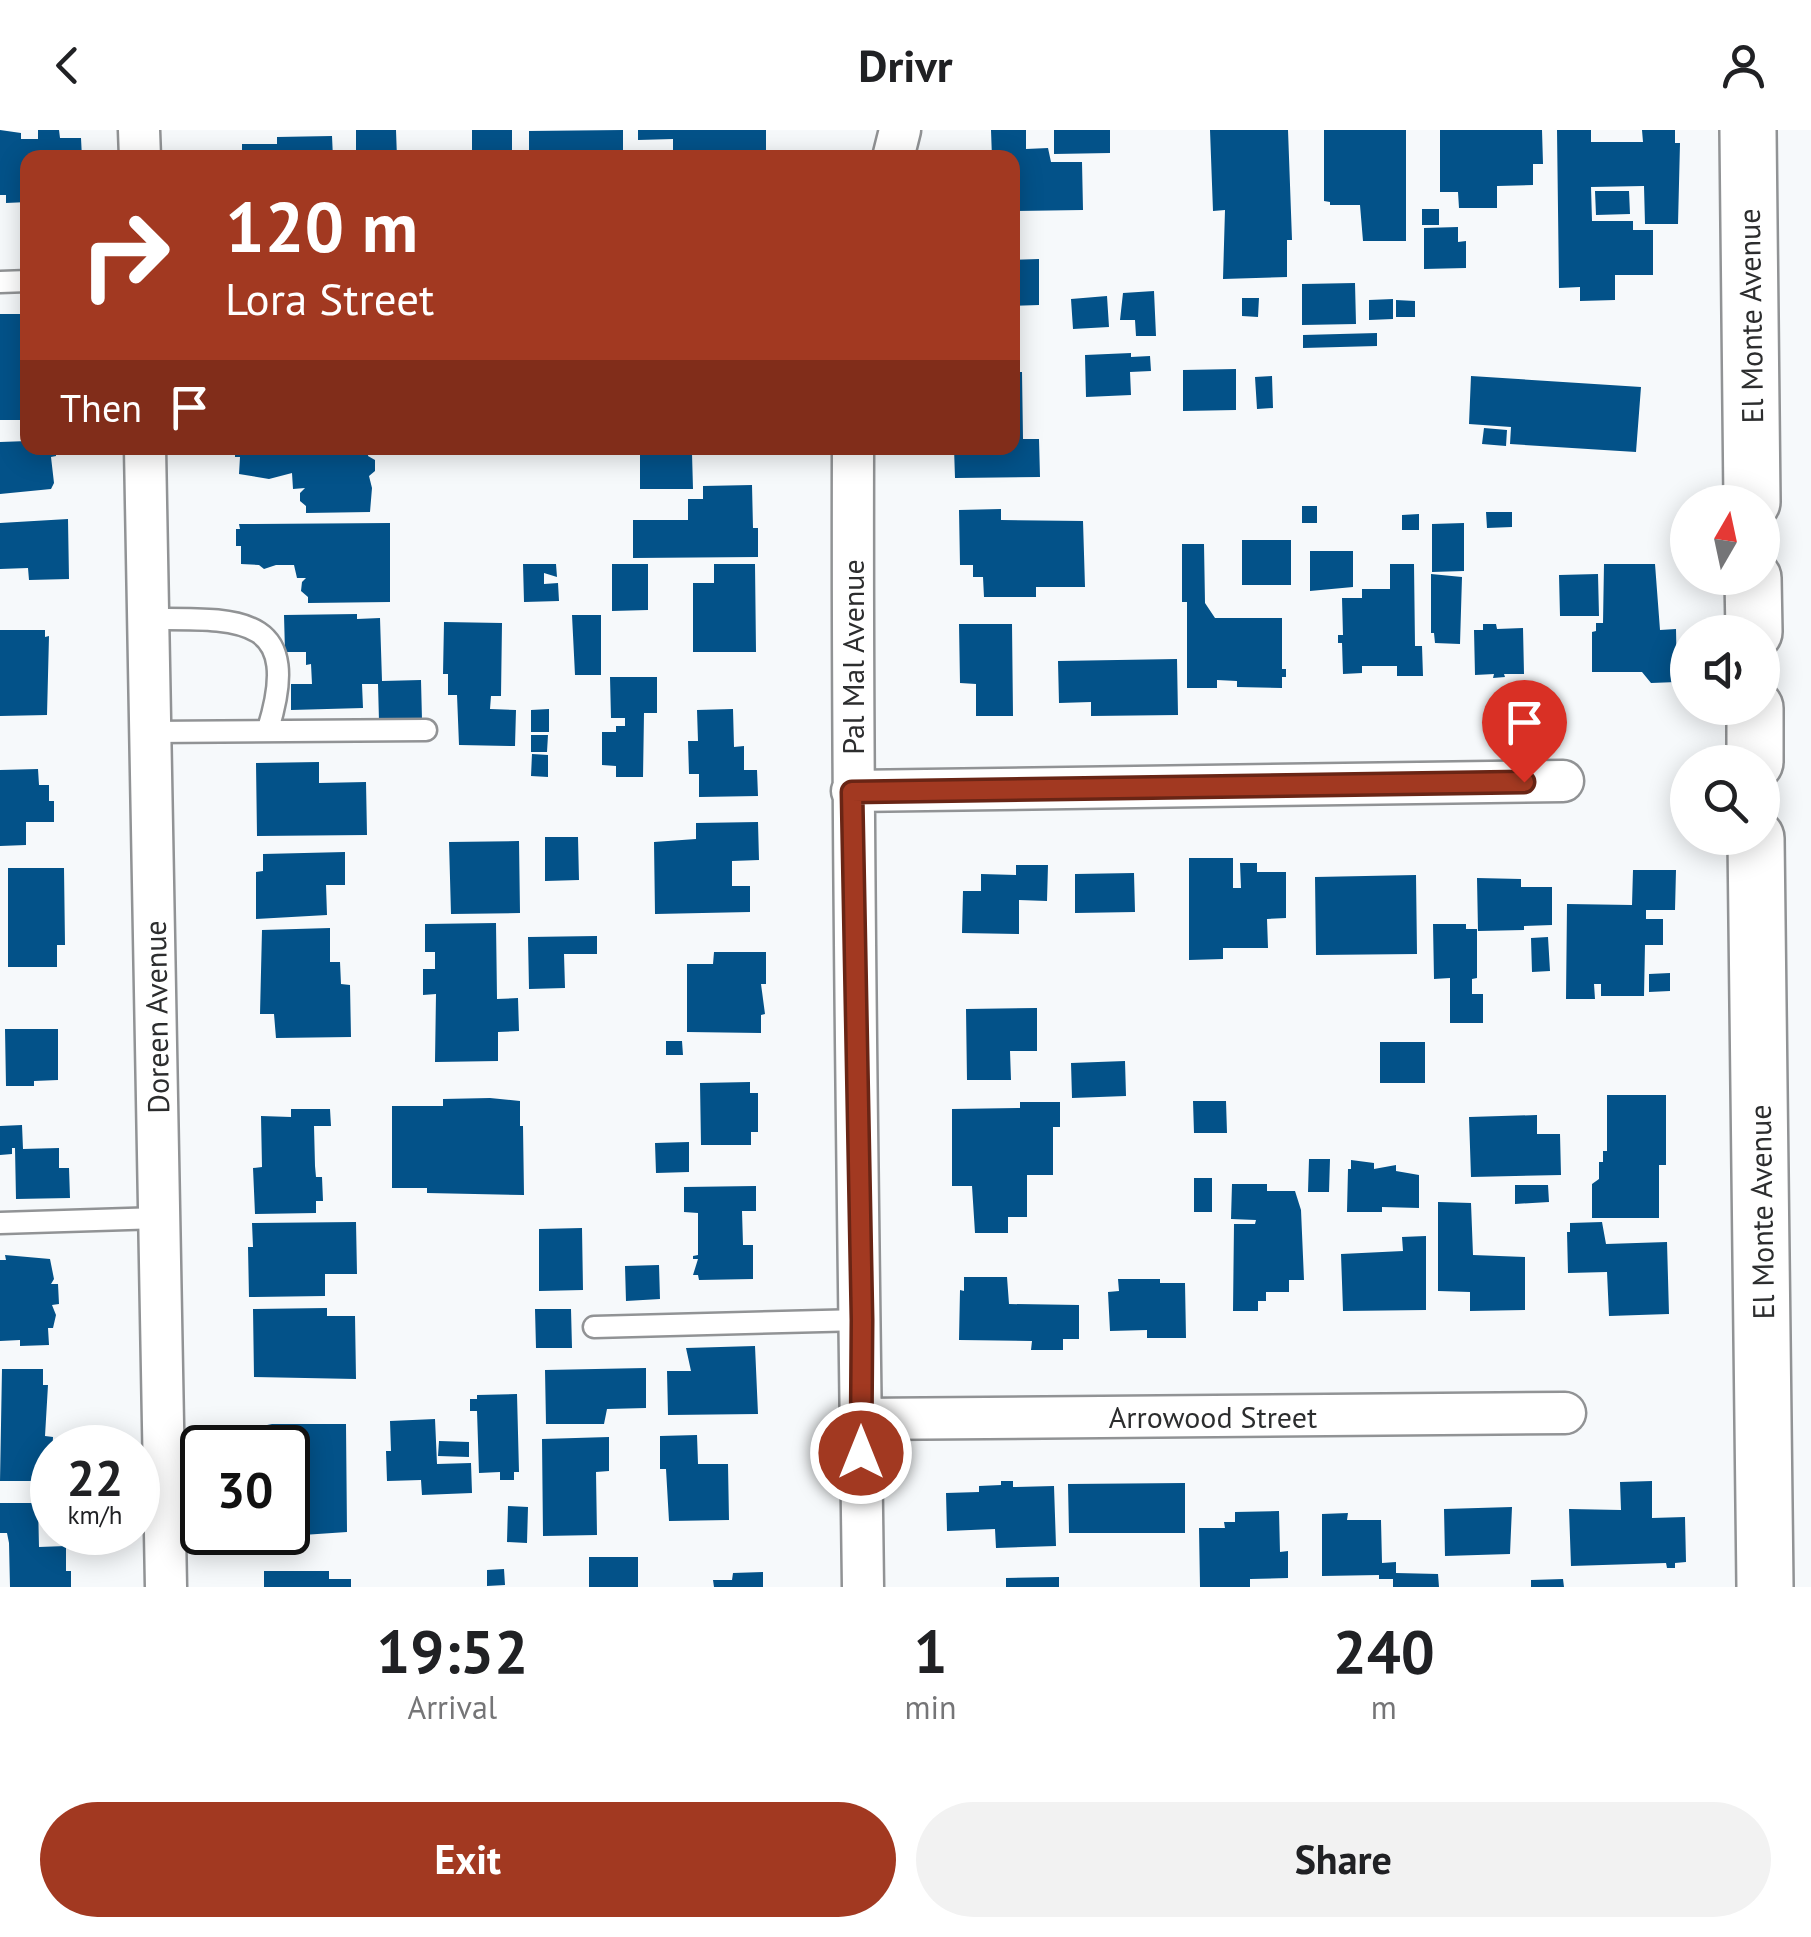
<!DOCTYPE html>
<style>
body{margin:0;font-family:"PT Sans",sans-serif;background:#f2f2f2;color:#202124;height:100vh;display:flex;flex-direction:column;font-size:38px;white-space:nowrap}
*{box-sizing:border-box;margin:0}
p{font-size:32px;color:#757577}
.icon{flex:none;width:55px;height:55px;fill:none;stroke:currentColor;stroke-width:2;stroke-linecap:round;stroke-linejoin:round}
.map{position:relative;height:1457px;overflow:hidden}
.details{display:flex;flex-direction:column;background:#fff;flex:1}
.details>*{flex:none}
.top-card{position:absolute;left:20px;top:20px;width:1000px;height:305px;border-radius:20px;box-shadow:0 5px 25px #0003;background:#a23921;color:#fff;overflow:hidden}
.needle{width:65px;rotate:9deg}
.fabs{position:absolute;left:1670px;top:355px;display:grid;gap:20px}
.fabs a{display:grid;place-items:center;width:110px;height:110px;border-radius:50%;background:#fff;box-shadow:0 5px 25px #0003;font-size:50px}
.speed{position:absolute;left:30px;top:1295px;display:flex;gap:20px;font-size:50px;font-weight:700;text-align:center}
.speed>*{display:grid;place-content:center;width:130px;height:130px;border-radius:50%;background:#fff;box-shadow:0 5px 25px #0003;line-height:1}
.speed small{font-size:25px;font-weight:400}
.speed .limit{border:5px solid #111;border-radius:15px;background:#fff;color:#111}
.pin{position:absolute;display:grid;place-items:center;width:85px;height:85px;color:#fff;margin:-102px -42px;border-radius:50% 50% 50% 0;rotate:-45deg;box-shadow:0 0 10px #0007}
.pin .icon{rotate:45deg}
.me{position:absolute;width:110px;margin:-55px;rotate:0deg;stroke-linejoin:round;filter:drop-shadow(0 0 8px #0008)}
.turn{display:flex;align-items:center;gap:35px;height:210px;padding:0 40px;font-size:45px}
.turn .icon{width:130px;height:130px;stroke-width:2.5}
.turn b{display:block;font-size:70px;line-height:85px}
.then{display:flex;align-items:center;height:95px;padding:0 40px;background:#0003;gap:20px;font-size:38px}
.eta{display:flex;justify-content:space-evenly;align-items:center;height:170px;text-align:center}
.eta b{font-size:60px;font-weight:800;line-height:70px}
.cta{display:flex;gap:20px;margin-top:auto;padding:20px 40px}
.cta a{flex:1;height:115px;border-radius:60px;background:#a23921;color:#fff;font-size:40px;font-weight:800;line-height:115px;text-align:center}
.cta a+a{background:#f2f2f2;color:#202124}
header{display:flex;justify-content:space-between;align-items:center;height:130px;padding:0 40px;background:#fff;font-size:45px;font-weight:800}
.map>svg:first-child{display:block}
.building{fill:#035289}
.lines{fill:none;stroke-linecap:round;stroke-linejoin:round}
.lane-casing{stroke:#919395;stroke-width:25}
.street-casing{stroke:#919395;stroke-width:45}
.secondary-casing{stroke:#919395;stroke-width:60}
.lane{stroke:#fff;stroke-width:20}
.street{stroke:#fff;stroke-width:40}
.secondary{stroke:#fff;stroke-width:55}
.route-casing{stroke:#692515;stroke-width:25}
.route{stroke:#a23921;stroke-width:18}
.labels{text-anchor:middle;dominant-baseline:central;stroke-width:10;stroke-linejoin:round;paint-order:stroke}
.street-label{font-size:30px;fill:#2c2d2e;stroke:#fff}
</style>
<header><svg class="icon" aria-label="back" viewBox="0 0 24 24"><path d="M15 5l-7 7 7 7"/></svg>Drivr<svg class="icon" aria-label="person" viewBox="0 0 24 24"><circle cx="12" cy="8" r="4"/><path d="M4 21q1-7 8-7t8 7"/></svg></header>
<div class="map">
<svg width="1811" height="1457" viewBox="0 0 1811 1457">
<rect width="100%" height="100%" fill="#f6f9fb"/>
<path class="building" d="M0,0L21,3V9H38V0H59L60,8H81L82,28H28V72L6,73V65H0Z
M356,0H396L397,28H356Z
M472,0H512V28H472Z
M623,0V28H529V1Z
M638,0H766V28H692V22L673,23V9L638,10Z
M991,0H1026V19L1048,18L1051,32H1082L1083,80L1012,81V28H992Z
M1054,0H1110V23L1054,24Z
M1210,0H1288L1292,110H1287V147L1223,149L1225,80L1213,81Z
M1324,0H1406V111H1363L1360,75H1330V72L1324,71Z
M1440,0H1542L1543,34H1533V55L1497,56V78H1459L1458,62H1440Z
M1557,0H1591V12H1643L1642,0H1675V13H1680L1678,94H1645L1644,56L1591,57L1592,91H1633V100H1653V145H1615V170L1580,171V157L1559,158Z
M332,6L333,28H242V14H277V7Z
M1595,61H1629L1630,84L1596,85Z
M1422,79H1439V95H1422Z
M1458,97V112L1466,111V138L1424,139V98Z
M1039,129V175L1012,176V130Z
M1355,153L1356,194L1302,195V154Z
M1154,161L1156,206H1136L1135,190H1120L1123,163Z
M1107,166L1109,197L1073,199L1071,169Z
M1242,168H1259L1258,187L1242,186Z
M1393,169V189L1369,190V170Z
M1396,170L1415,171V187H1396Z
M0,184H28V290H0Z
M1377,203V216L1303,218V205Z
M1131,223V227L1150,226L1151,241L1130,242L1131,265L1086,267L1085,225Z
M1236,239V280L1183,281V240Z
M1012,242H1022L1023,309H1039L1040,347L955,348L954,318H1012Z
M1272,246L1273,278L1257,279L1255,247Z
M1471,246L1641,257L1636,322L1510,314L1511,297L1469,294Z
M1484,298L1507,300L1506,316L1482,314Z
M28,311V318H56V326L51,327L54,353L51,359L0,364V312Z
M235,318H369L368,326L375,330V341L369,346L372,358L370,382L306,383V376L300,371V363L305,358L293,359L292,343L269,349L239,344L240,327H235Z
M692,323L693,359H640V324Z
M752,355L753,398H758V427L633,428V390H688V369H703V356Z
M1302,376H1317V393H1302Z
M1001,379V390L1083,391L1085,457H1036V467H984L983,447H973V435H960L959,380Z
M1486,382H1512V397L1487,398Z
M1419,384V400H1402V385Z
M68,389L69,449L29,450L28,438L0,439V393Z
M390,393V472L308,473V467L301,461L302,452L306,448H297L294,435H276L264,439L259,435L241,434V416H236V399H240L239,394Z
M1464,393V441L1432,442V394Z
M1242,410H1291V455H1242Z
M1182,414H1204L1205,473L1215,488H1282V539H1286V547H1282V558L1237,557V551L1217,550V558H1187V472H1182Z
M1310,421H1353V457L1310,461Z
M523,434H556L557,447L544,443V454L558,453L559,471L524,472Z
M612,434H648V480L612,481Z
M714,434H755L756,522H693V453H714Z
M1390,434H1414L1415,516H1422L1423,546H1397V536H1362V543L1343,544L1342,513H1338V505H1343L1342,468H1362V459H1390Z
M1604,434H1655L1660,500L1676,499L1677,552L1651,553L1642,542H1592V502L1596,501V493H1603Z
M1431,444L1462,447L1460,514L1435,513L1434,503H1431Z
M1598,444L1599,486H1560L1559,445Z
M357,484V489L380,488L382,551L421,550L422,590L379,591L378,554H362L363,578L291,580V554H312L311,534L306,535V522H285L284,485Z
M572,485H601V545H575Z
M444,492L502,493L501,566H491L490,579L516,580L515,616L459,615L457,565H448V544H443Z
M959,494H1012L1013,586H976V554L960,553Z
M1483,494H1496L1497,499L1523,498L1524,544H1504L1505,547L1493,548L1494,544L1475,545L1474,500H1483Z
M0,500H45V507L49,506L47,585L0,586Z
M1177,529L1178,585L1091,586V572L1059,573L1058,531Z
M610,547H657V583H644L643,647H616V636L602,635V602H616V596H625V588H611Z
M549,579V602H531V580Z
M733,579L734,617L744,616V640H757L758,666L699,667V644H689L688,611H698L697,580Z
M531,605H548L547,622H531Z
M532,624L548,625V647L531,646Z
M319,632V653L366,652L367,705L257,706L256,633Z
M38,639L39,655H49V671H54V692H26V715L0,716V640Z
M758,692L759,730L732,731V756H750V782L655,784L654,712L696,709V693Z
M545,707H578L579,750L545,751Z
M519,711L520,783L451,784L449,712Z
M345,722V755H326L327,785L256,789V742L263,741V724Z
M1189,728H1233V758H1241L1240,733H1257V742H1286V788L1267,789L1268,818H1223V829L1189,830Z
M1016,735H1048L1047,771L1019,770V804L962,803L963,761H981V744L1016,745Z
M8,738H64L65,815H57V837H8Z
M1633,740H1676L1675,780H1646V789H1663V815H1645L1644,866H1601V854H1594L1595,869H1566L1567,774L1632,775Z
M1134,743L1135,782L1075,783V744Z
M1416,745L1417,824L1316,825L1315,747Z
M1477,748L1521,749V757H1552V795L1524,796V800L1478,801Z
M496,793L497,869L518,868L519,901L498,902V931L435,932L436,864L423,865V839H435V822H425V794Z
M1433,794H1466V799H1477V848L1472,849V864H1483V893H1450V848L1434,849Z
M330,798V832H340L341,854L350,855L351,907L276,908L274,884H260L262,800Z
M597,806V824H564L565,858L529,859L528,807Z
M1548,807L1550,841L1532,842L1531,808Z
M714,822H766V854H761L765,884L761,885V903L687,902V834H713Z
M1670,843V861L1649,862V844Z
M1037,878V921H1010L1011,950H967L966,879Z
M5,899H58V950L34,951V956H6Z
M666,911H682L683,925H666Z
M1380,912H1425V953H1380Z
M1125,931L1126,966L1072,968L1071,933Z
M750,952V963H758V1002H751V1015H701L700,953Z
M1607,965H1666V1035H1659V1088H1592V1054L1599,1049V1032H1603V1021H1607Z
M490,968L520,971V996H523L524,1065L427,1063V1058H392V976H443V969Z
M1193,971H1226L1227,1003H1194Z
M1020,972H1060V997H1053V1045H1027V1087H1008V1103H975L972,1056H952V979L1020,978Z
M291,979H330L331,996H314L315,1036L316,1047H322L323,1071H316V1083L255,1084L253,1038L262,1037L261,986L291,987Z
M1537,985V1004H1560L1561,1045L1471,1047L1469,987Z
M22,995L23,1019L59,1018V1038H69L70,1068L16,1069L15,1018H12V1024L0,1025V996Z
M689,1012V1042L656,1043L655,1013Z
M1309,1029H1330L1329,1062H1308Z
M1351,1030L1374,1033V1039L1396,1035V1041L1419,1045V1078L1382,1077V1082H1347L1348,1039H1351Z
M1194,1048H1212V1082H1194Z
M1232,1054H1267V1061H1295L1301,1080L1304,1150H1289V1162H1266V1171H1258V1181H1233L1234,1094H1255L1256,1090L1231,1089Z
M1515,1055H1548L1549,1072L1515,1074Z
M756,1056V1081H742L743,1115H753V1149L699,1150L698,1145H693L698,1129H693V1126L698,1125V1083L684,1082V1057Z
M1438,1072L1471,1073L1473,1125L1525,1127V1180L1470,1181V1162L1438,1161Z
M356,1092L357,1144H325V1166L249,1167L248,1117H253L252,1093Z
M1602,1092L1606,1114L1667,1112L1669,1184L1609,1186L1607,1142L1568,1143L1567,1102H1570V1093Z
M582,1098L583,1160L539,1161V1099Z
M1426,1106V1180L1343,1181L1341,1124L1403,1121L1402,1107Z
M5,1125L50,1129L54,1149L51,1154H58L59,1174L52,1175L56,1185L53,1198H48L49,1215L20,1216V1210L0,1211V1130H6Z
M659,1135L660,1169L626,1171L625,1136Z
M964,1147H1007L1009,1174L1079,1175V1209H1063V1220H1031L1032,1211L959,1210L960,1160L964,1161Z
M1118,1149H1160V1153H1185L1186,1208H1147V1200L1110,1201L1108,1162L1119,1161Z
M327,1178V1186H355L356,1249L254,1247L253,1179Z
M535,1179H571L572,1218H536Z
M755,1216L758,1284L668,1285L667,1241H691L686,1218Z
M646,1238V1278L607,1279L604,1294H546L545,1240Z
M2,1239H43V1255H48L45,1306L53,1307L52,1330H48L45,1351H0Z
M517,1264L519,1342H514V1350H500V1342L479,1343L477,1281H470V1269H477V1265Z
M435,1289L437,1334L471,1333L472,1363L422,1365L421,1350L387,1351L386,1321H391L390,1291Z
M272,1294H346L347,1402L288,1406V1318H257V1297Z
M697,1305L698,1334H728L729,1390L669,1391L666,1339H660V1306Z
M609,1307V1341L596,1342L597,1405L543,1406L542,1309Z
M439,1311L469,1312V1327L438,1326Z
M1001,1351H1013V1357L1054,1356L1056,1416L996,1418L995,1399L947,1401L946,1363L979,1362V1356L1001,1355Z
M1652,1351V1388L1685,1387L1686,1432L1675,1433V1438H1667L1666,1433L1571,1436L1569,1379L1621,1380L1620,1352Z
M1185,1353V1403H1069L1068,1354Z
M0,1373H38L39,1417L66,1416V1441H71V1457H10L9,1413L7,1403H0Z
M508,1376L528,1377L527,1413L507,1412Z
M1512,1377L1510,1424L1445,1426L1444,1379Z
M1279,1381L1280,1422L1288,1421V1448L1250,1449V1457H1200L1199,1398H1225L1224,1392H1235V1382Z
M1348,1383L1347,1390H1381L1382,1433L1396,1432V1443L1438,1444L1439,1457H1393V1449H1379V1445L1322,1446V1384Z
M589,1427H638V1457H589Z
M504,1439L505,1455L487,1456V1440Z
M264,1441H329V1449H351V1457H264Z
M763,1442V1457H714L713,1450H732L733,1443Z
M1059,1447V1457H1006V1448Z
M1563,1449L1564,1457H1531V1450Z"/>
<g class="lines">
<g class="lane-casing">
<path id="lane" d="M0,152L28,151
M148,489C238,489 304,483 268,599
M151,602L426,600
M0,1093L160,1088
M594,1197L862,1190"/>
</g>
<g class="street-casing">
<path id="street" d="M139,0L140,28
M893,28L900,0
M145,318L166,1457
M853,318C852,697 858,1077 863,1457
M852,661L1563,651
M861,1289L1565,1283"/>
</g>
<g class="secondary-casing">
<path id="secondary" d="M1748,0L1752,372
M1753,448L1754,502
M1755,578V632
M1756,708L1765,1457"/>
</g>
<use href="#lane" class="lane"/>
<use href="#street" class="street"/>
<use href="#secondary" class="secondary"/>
</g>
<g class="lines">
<g class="route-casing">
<path id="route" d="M861,1323L862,1190L852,662L1524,652"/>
</g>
<use href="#route" class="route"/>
</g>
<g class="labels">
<g class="street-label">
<text transform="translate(1750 186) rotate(-91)">El Monte Avenue</text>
<text transform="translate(852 527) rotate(-90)">Pal Mal Avenue</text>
<text transform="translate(156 887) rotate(-91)">Doreen Avenue</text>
<text transform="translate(1761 1082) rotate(-91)">El Monte Avenue</text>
<text x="1213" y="1286">Arrowood Street</text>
</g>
</g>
</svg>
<div class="fabs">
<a><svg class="needle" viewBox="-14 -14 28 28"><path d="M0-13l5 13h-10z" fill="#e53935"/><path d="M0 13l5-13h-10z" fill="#757577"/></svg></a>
<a><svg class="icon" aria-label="sound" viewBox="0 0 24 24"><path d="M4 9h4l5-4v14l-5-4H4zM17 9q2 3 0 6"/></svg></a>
<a><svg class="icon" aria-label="search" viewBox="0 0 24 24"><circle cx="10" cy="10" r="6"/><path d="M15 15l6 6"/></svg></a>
</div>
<div class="speed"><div>22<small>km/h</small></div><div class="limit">30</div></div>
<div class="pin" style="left:1524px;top:652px;background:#d93025"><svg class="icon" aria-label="arrive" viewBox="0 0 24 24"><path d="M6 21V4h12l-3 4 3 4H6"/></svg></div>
<svg class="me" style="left:861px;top:1323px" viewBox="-20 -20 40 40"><circle r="17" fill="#a23921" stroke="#fff" stroke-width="3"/><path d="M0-11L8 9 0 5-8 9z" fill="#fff"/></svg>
<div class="top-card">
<div class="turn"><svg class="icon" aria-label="right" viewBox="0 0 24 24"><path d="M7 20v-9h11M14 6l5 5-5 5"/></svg><div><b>120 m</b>Lora Street</div></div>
<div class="then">Then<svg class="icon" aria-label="arrive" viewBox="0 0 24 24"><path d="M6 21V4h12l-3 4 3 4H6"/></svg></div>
</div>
</div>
<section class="details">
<div class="eta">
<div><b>19:52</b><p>Arrival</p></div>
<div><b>1</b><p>min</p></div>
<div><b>240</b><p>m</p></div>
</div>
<div class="cta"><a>Exit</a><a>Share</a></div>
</section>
